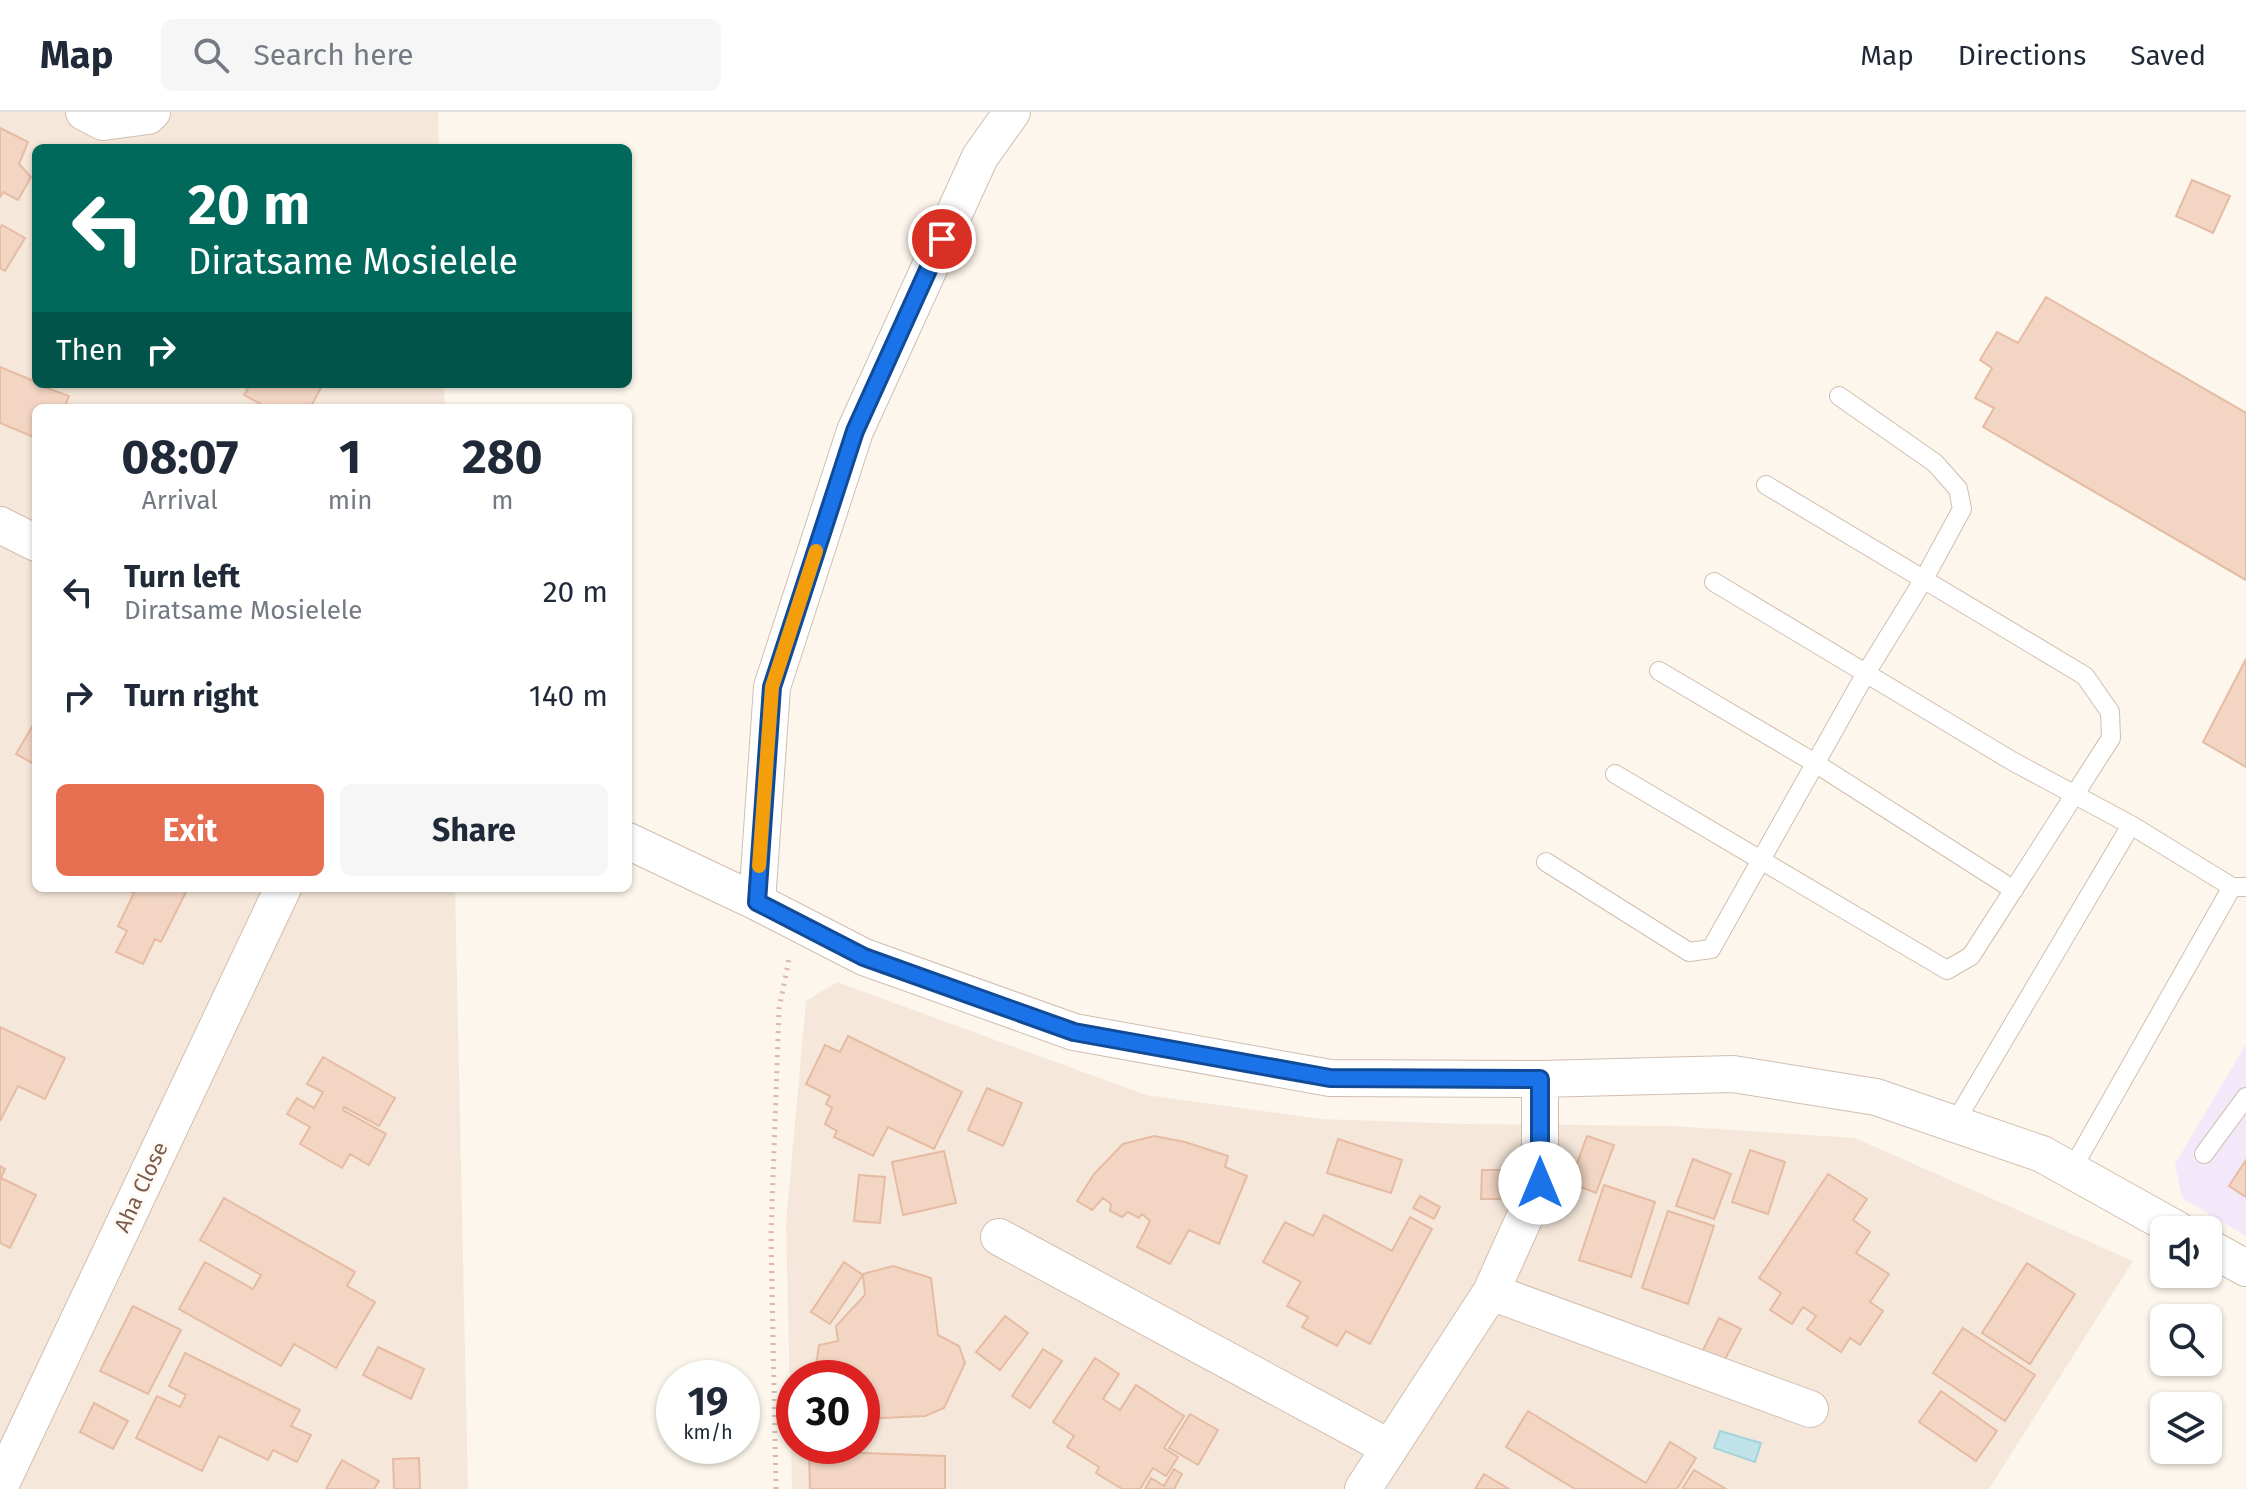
<!DOCTYPE html>
<style>
body{margin:0;font-family:"Fira Sans",sans-serif;background:#f6f6f7;color:#1f2937;height:100vh;display:flex;flex-direction:column;font-size:30px;white-space:nowrap}
*{box-sizing:border-box;margin:0}
p{font-size:26px;color:#747a83}
.icon{flex:none;width:44px;height:44px;fill:none;stroke:currentColor;stroke-width:2;stroke-linecap:round;stroke-linejoin:round}
.map{position:relative;flex:1;overflow:hidden}
.side{position:absolute;left:32px;top:292px;width:600px;height:488px;display:flex;flex-direction:column;background:#fff;border-radius:12px;box-shadow:0 2px 6px #0004}
.side>*{flex:none}
.banner{position:absolute;left:32px;top:32px;width:600px;height:244px;border-radius:12px;box-shadow:0 2px 6px #0004;background:#00695c;color:#fff;overflow:hidden}
.tools{position:absolute;left:2150px;top:1104px;display:grid;gap:16px}
.tools a{display:grid;place-items:center;width:72px;height:72px;border-radius:12px;background:#fff;box-shadow:0 2px 6px #0004;font-size:40px}
.speed{position:absolute;left:656px;top:1248px;display:flex;gap:16px;font-size:40px;font-weight:700;text-align:center}
.speed>*{display:grid;place-content:center;width:104px;height:104px;border-radius:50%;background:#fff;box-shadow:0 2px 6px #0004;line-height:1}
.speed small{font-size:20px;font-weight:400}
.speed .limit{border:12px solid #d22;background:#fff;color:#111}
.pin{position:absolute;display:grid;place-items:center;width:68px;height:68px;color:#fff;margin:-34px;border:4px solid #fff;border-radius:50%;box-shadow:0 2px 8px #0007}
.me{position:absolute;width:88px;margin:-44px;rotate:0deg;stroke-linejoin:round;filter:drop-shadow(0 0 6px #0008)}
.turn{display:flex;align-items:center;gap:28px;height:168px;padding:0 24px;font-size:36px}
.turn .icon{width:104px;height:104px;stroke-width:2.5}
.turn b{display:block;font-size:56px;line-height:68px}
.then{display:flex;align-items:center;height:76px;padding:0 24px;background:#0003;gap:16px;font-size:30px}
.eta{display:flex;justify-content:space-evenly;align-items:center;height:136px;text-align:center}
.eta b{font-size:48px;font-weight:700;line-height:56px}
.primary-button{display:flex;gap:16px;margin-top:auto;padding:16px 24px}
.primary-button a{flex:1;height:92px;border-radius:12px;background:#e76f51;color:#fff;font-size:32px;font-weight:700;line-height:92px;text-align:center}
.primary-button a+a{background:#f6f6f7;color:#1f2937}
ul{padding:0;list-style:none}
li{display:flex;align-items:center;gap:24px;height:104px;padding:0 24px}
li div{flex:1}
li b{display:block;font-size:30px}
li em{font-style:normal}
header{display:flex;align-items:center;gap:48px;box-sizing:border-box;height:112px;padding:0 40px;background:#fff;border-bottom:2px solid #e0e1e3}
header strong{font-size:38px}
nav{display:flex;gap:44px;margin-inline-start:auto;font-size:28px}
.search{width:560px;height:72px;background:#f6f6f7;display:flex;align-items:center;gap:20px;box-sizing:border-box;padding:0 28px;border-radius:12px;color:#747a83;font-size:30px}
.map>svg:first-child{display:block}
.residential{fill:#f5e8da;fill-rule:evenodd}
.education{fill:#f3e8fa}
.water{fill:#bfe3e8;stroke:#a5d3da;stroke-width:2}
.building{fill:#f3d5c3;stroke:#e6bba3;stroke-width:2}
.lines{fill:none;stroke-linecap:round;stroke-linejoin:round}
.service-casing{stroke:#d1beb0;stroke-width:20}
.minor-casing{stroke:#d1beb0;stroke-width:38}
.path{stroke:#d9b8a5;stroke-width:5;stroke-dasharray:2 6;stroke-linecap:butt}
.service{stroke:#fff;stroke-width:18}
.minor{stroke:#fff;stroke-width:36}
.route-casing{stroke:#114b97;stroke-width:20}
.route{stroke:#1a73e8;stroke-width:14}
.slow{stroke:#f59e0b;stroke-width:14}
.labels{text-anchor:middle;dominant-baseline:central;stroke-width:6;stroke-linejoin:round;paint-order:stroke}
.street-label{font-size:22px;fill:#7a5c4d;stroke:#fffaf3}
</style>
<header>
<strong>Map</strong>
<div class="search"><svg class="icon" aria-label="search" viewBox="0 0 24 24"><circle cx="10" cy="10" r="6"/><path d="M15 15l6 6"/></svg>Search here</div>
<nav><a>Map</a><a>Directions</a><a>Saved</a></nav>
</header>
<div class="map">
<svg width="2246" height="1377" viewBox="0 0 2246 1377">
<rect width="100%" height="100%" fill="#fdf6ec"/>
<path class="residential" d="M0,0H438L439,36H36V272H444L445,296H36V776H455L468,1377H0Z
M837,870L1146,983L1321,1007L1466,1012L1671,1014L1855,1026L2133,1149L1989,1377H792L786,1111L806,889ZM794,1266H862V1334H794Z"/>
<path class="education" d="M2246,932V1124L2182,1086L2175,1052Z"/>
<path class="water" d="M1720,1319L1761,1331L1755,1350L1714,1336Z"/>
<path class="building" d="M0,16L28,30L19,52L31,65L18,88L3,80L0,85Z
M2192,68L2230,84L2213,121L2176,104Z
M2,113L25,126L5,159L0,156V116Z
M2046,185L2246,301V468L1983,315L1994,296L1975,286L1992,256L1980,248L1997,220L2018,231Z
M0,255L36,270V272L69,284L64,296H36V326L0,311Z
M239,272H323L310,296H268L244,283L248,277Z
M2246,547V655L2203,630Z
M36,608V653L16,642Z
M123,776H188L161,830L155,827L143,852L116,840L127,819L118,814L134,781Z
M0,915L65,946L45,987L18,974L0,1009Z
M848,924L962,980L934,1037L888,1015L873,1044L834,1025L837,1019L825,1012L832,996L826,992L830,984L806,972L825,933L840,940Z
M323,945L395,986L379,1014L344,995L343,998L386,1022L369,1053L350,1042L342,1056L300,1032L310,1015L287,1002L297,986L314,996L323,980L307,972Z
M987,976L1022,991L1003,1034L968,1018Z
M1154,1024L1185,1030L1228,1044L1225,1055L1247,1064L1219,1132L1189,1118L1170,1152L1137,1135L1150,1109L1142,1102L1139,1106L1128,1100L1122,1105L1110,1099L1111,1092L1103,1086L1092,1098L1077,1089L1094,1062L1123,1032Z
M1587,1024L1614,1033L1596,1081L1570,1071Z
M1338,1027L1402,1048L1391,1081L1327,1061Z
M1750,1038L1785,1050L1768,1102L1732,1090Z
M944,1039L956,1091L903,1103L892,1050Z
M1693,1047L1731,1062L1714,1107L1676,1094Z
M2246,1048V1085L2229,1074Z
M0,1054L5,1057L1,1066L36,1083L10,1136L0,1131Z
M1482,1058H1501V1087H1481Z
M1828,1062L1867,1087L1853,1108L1870,1120L1856,1141L1889,1162L1870,1190L1883,1199L1860,1233L1850,1226L1841,1240L1807,1217L1816,1204L1803,1195L1792,1212L1770,1198L1781,1181L1759,1166Z
M859,1063L885,1065L880,1111L854,1109Z
M1604,1073L1655,1090L1631,1165L1579,1148Z
M1420,1084L1440,1095L1434,1107L1413,1096Z
M224,1086L355,1160L347,1174L375,1190L336,1256L294,1232L281,1254L179,1197L205,1150L253,1177L261,1163L200,1128Z
M1668,1099L1714,1114L1688,1192L1642,1176Z
M1324,1103L1392,1139L1410,1105L1432,1117L1370,1232L1346,1219L1337,1234L1302,1215L1308,1205L1287,1194L1301,1170L1263,1150L1285,1110L1313,1124Z
M844,1150L863,1163L830,1212L811,1200Z
M2027,1151L2075,1182L2030,1252L1982,1221Z
M893,1154L931,1166L938,1223L959,1234L965,1251L944,1296L925,1304L862,1307V1266H814L819,1233L838,1229L836,1214L865,1183L863,1162Z
M133,1194L181,1218L148,1282L100,1259Z
M1005,1204L1028,1221L1000,1258L976,1240Z
M1719,1206L1741,1217L1723,1251L1702,1240Z
M1963,1216L2035,1263L2005,1309L1933,1261Z
M378,1235L424,1257L411,1287L363,1263Z
M1043,1237L1062,1249L1030,1296L1012,1284Z
M185,1241L300,1298L291,1314L311,1323L297,1350L273,1338L268,1348L219,1324L202,1359L136,1326L157,1284L180,1295L186,1283L169,1274Z
M1095,1246L1119,1262L1103,1287L1120,1298L1136,1273L1184,1304L1164,1336L1178,1345L1166,1364L1153,1356L1140,1377H1122L1096,1361L1099,1355L1067,1335L1074,1324L1053,1310Z
M1941,1279L1997,1319L1976,1349L1919,1310Z
M94,1291L128,1309L113,1337L80,1320Z
M1528,1299L1646,1371L1670,1330L1696,1346L1677,1377H1575L1506,1335Z
M1190,1302L1218,1318L1198,1353L1169,1336Z
M809,1339L945,1344V1377H810Z
M419,1346L420,1377H394L393,1347Z
M342,1348L379,1369L374,1377H326Z
M1174,1357L1182,1362L1174,1377H1145L1151,1366L1164,1374Z
M1694,1358L1726,1377H1682Z
M1484,1362L1509,1377H1475Z"/>
<g class="lines">
<g class="service-casing">
<path id="service" d="M1714,470L2012,649L2131,713L2232,775H2246
M1659,559L1815,651L2014,778
M1615,662L1947,858L1971,844L2111,626L2110,600L2085,564L1766,373
M1546,750L1689,840L1711,837L1866,561L1924,467L1962,397L1958,377L1935,351L1839,284
M1954,1012L2131,713
M2204,1042L2246,985
M2071,1059L2232,775"/>
</g>
<g class="minor-casing">
<path id="minor" d="M84,0L103,10L148,4L152,0
M0,413L36,431
M628,729L757,790L864,845L1074,920L1330,966L1540,967L1733,962L1876,985L2042,1042L2178,1118
M757,790L772,575L855,319L980,45L1012,0
M999,1125L1390,1336
M2208,1135L2246,1156
M1491,1180L1810,1297
M0,1374L283,776
M1363,1377L1491,1180L1540,1071V967"/>
</g>
<path class="path" d="M776,1377L771,1124L779,897L789,847"/>
<use href="#service" class="service"/>
<use href="#minor" class="minor"/>
</g>
<g class="lines">
<g class="route-casing">
<path id="route" d="M942,127L855,319L772,575L757,790L864,845L1074,920L1330,966L1540,967V1071"/>
</g>
<use href="#route" class="route"/>
<path class="slow" d="M759,754L772,575L816,439"/>
</g>
<g class="labels">
<g class="street-label">
<text transform="translate(141 1075) rotate(-65)">Aha Close</text>
</g>
</g>
</svg>
<div class="tools">
<a><svg class="icon" aria-label="sound" viewBox="0 0 24 24"><path d="M4 9h4l5-4v14l-5-4H4zM17 9q2 3 0 6"/></svg></a>
<a><svg class="icon" aria-label="search" viewBox="0 0 24 24"><circle cx="10" cy="10" r="6"/><path d="M15 15l6 6"/></svg></a>
<a><svg class="icon" aria-label="layers" viewBox="0 0 24 24"><path d="M12 4l9 5-9 5-9-5zM3 14l9 5 9-5"/></svg></a>
</div>
<div class="speed"><div>19<small>km/h</small></div><div class="limit">30</div></div>
<div class="pin" style="left:942px;top:127px;background:#d93025"><svg class="icon" aria-label="arrive" viewBox="0 0 24 24"><path d="M6 21V4h12l-3 4 3 4H6"/></svg></div>
<svg class="me" style="left:1540px;top:1071px" viewBox="-20 -20 40 40"><circle r="19" fill="#fff"/><path d="M0-13L10 11 0 6-10 11z" fill="#1a73e8"/></svg>
<div class="banner">
<div class="turn"><svg class="icon" aria-label="left" viewBox="0 0 24 24"><path d="M17 20v-9H6M10 6l-5 5 5 5"/></svg><div><b>20 m</b>Diratsame Mosielele</div></div>
<div class="then">Then<svg class="icon" aria-label="right" viewBox="0 0 24 24"><path d="M7 20v-9h11M14 6l5 5-5 5"/></svg></div>
</div>
<section class="side">
<div class="eta">
<div><b>08:07</b><p>Arrival</p></div>
<div><b>1</b><p>min</p></div>
<div><b>280</b><p>m</p></div>
</div>
<ul>
<li><svg class="icon" aria-label="left" viewBox="0 0 24 24"><path d="M17 20v-9H6M10 6l-5 5 5 5"/></svg><div><b>Turn left</b><p>Diratsame Mosielele</p></div><em>20 m</em></li>
<li><svg class="icon" aria-label="right" viewBox="0 0 24 24"><path d="M7 20v-9h11M14 6l5 5-5 5"/></svg><div><b>Turn right</b></div><em>140 m</em></li>
</ul>
<div class="primary-button"><a>Exit</a><a>Share</a></div>
</section>
</div>
